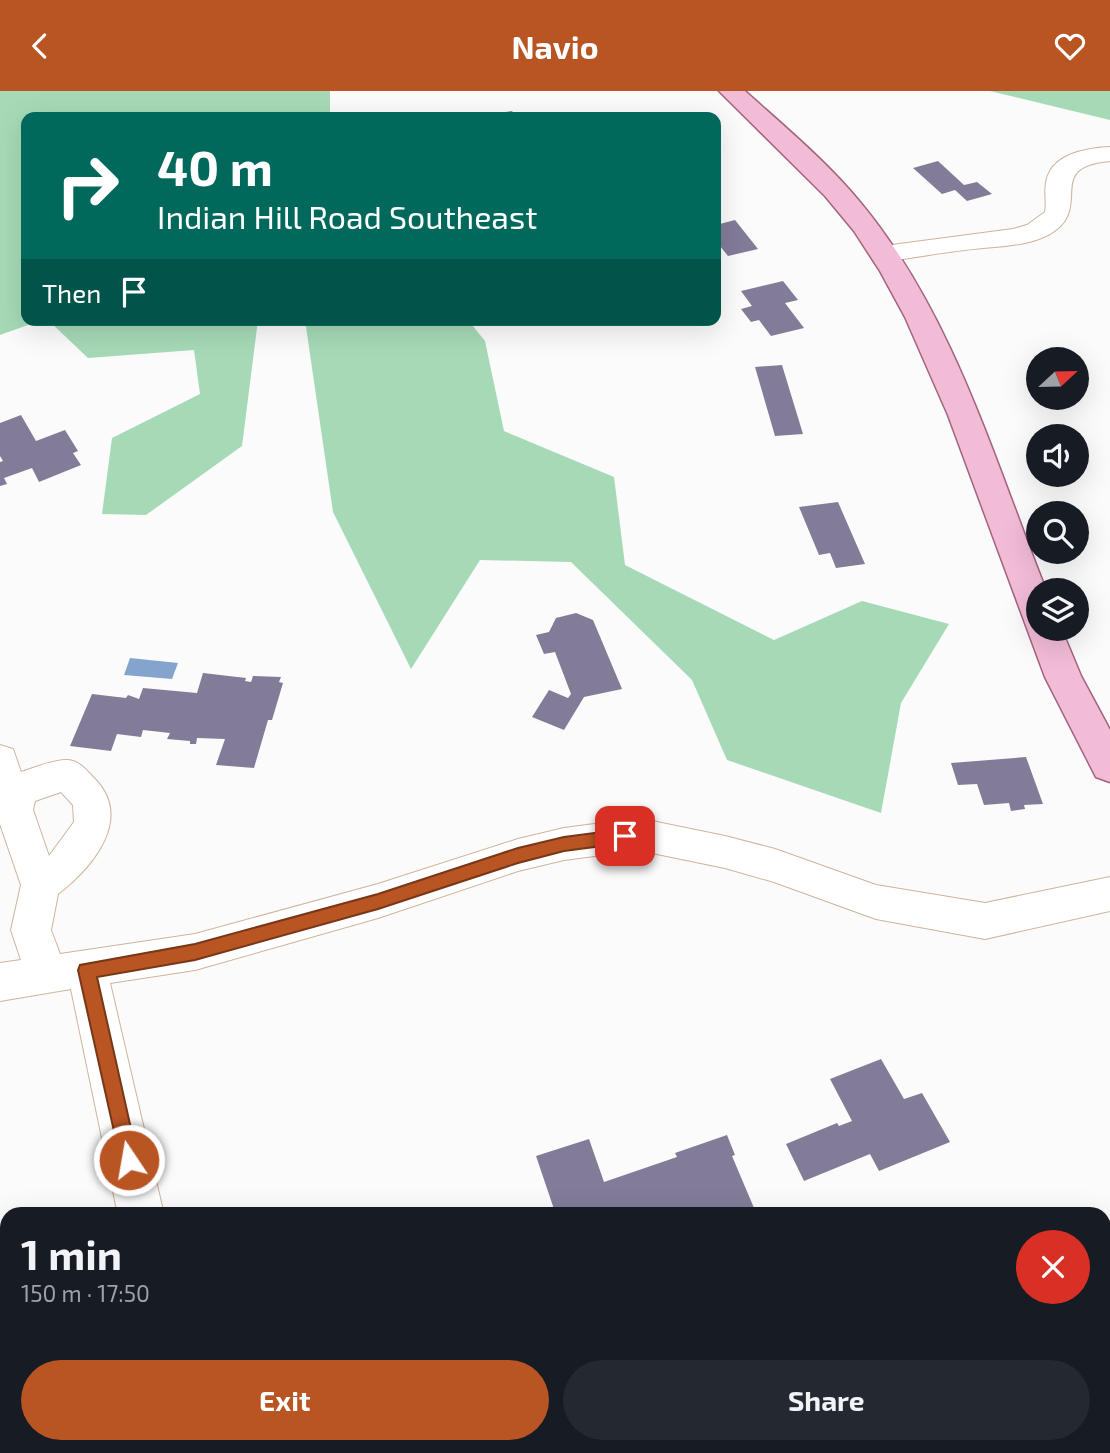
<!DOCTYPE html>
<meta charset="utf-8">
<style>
body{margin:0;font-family:"Exo 2",sans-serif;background:#242831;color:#f1f3f6;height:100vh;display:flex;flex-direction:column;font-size:26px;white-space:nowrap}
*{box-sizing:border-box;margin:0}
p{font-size:23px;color:#9ea1a6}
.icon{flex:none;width:38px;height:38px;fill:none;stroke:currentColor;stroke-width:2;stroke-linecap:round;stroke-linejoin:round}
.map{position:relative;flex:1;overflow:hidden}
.side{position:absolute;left:0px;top:1116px;width:1111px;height:247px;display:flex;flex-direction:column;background:#171b24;border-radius:21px 21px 0 0;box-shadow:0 7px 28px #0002}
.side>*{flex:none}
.hud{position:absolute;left:21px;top:21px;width:700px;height:214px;border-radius:14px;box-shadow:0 7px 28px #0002;background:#00695c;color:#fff;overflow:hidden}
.needle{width:46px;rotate:68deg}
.controls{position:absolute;left:1026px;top:256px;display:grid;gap:14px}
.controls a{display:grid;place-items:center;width:63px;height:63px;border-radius:50%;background:#171b24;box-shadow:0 7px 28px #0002;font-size:35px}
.pin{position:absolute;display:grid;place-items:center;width:60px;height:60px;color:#fff;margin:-30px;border-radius:14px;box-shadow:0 4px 10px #0006}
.me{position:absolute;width:77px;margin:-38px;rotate:348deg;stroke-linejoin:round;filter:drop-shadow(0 0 5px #0008)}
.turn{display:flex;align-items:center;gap:24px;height:147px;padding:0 21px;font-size:32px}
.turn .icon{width:91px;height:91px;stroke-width:2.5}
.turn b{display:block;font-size:49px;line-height:60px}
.then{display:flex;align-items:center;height:66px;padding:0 21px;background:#0003;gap:14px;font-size:26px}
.round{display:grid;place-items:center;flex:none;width:74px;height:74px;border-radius:37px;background:#242831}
.head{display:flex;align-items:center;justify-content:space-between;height:119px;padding:0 21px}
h1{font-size:42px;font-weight:700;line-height:52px}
.cta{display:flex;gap:14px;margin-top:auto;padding:14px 21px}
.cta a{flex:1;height:80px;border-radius:42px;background:#b95423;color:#fff;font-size:28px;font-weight:700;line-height:80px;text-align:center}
.cta a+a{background:#242831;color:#f1f3f6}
header{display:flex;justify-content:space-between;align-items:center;height:91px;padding:0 21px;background:#b95423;color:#fff;font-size:32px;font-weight:700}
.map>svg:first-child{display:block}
.forest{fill:#a6dab7}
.water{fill:#84a4ce}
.building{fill:#837c99}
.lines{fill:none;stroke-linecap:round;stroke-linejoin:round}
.minor-casing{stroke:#ceb49d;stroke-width:2}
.major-casing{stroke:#a3647e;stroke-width:3}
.minor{fill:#fff;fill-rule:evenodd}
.major{fill:#f2bbd6;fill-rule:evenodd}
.route{fill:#b95423;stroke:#783717;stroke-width:2}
</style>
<header><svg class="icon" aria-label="back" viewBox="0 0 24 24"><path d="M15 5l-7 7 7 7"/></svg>Navio<svg class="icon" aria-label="heart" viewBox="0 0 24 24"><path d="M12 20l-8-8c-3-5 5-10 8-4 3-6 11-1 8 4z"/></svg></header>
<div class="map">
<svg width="1110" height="1362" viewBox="0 0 1110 1362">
<rect width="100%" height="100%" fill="#fbfbfb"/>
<path class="forest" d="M0,0H330V21H430L428,26H26V229H42L0,244Z
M990,0H1110V29Z
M48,229H258L242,355L146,424L102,423L112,347L200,303L194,259L88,267Z
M305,229H468L485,250L504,340L614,386L625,474L774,549L862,510L949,533L901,612L881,722L727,669L692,589L571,471L480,469L411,578L333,421Z"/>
<path class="water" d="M130,567L178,572L172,588L124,584Z"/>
<path class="building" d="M512,20L516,26H484V25Z
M938,70L964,94L977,91L992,103L967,110L955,99L942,103L913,77Z
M735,129L758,158L728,165L716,150V134Z
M783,190L798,209L785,212L804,237L771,245L759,229L751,231L741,218L752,215L741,200Z
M782,274L803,343L775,345L755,276Z
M21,324L36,350L65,339L78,360L73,362L81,374L39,391L32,377L4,387L7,393L0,395V371L3,370L0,365V332Z
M838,411L865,473L836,477L830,462L819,464L799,416Z
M576,522L593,529L622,598L584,606L564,639L532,626L549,599L568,607L571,603L555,561L544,563L536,544L549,541L556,527Z
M203,582L246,587L245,590L251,591L253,585L281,586L279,591L283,592L272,629H268L254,677L216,674L225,648L197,647L196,653H190V650L167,648L170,642L143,639L141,646L117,643L111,660L70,655L92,603L126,607L128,604L139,608L143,597L197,602Z
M1026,666L1043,713L1024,714L1025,718L1011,720L1009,712L984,714L977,693L958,694L951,672Z
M881,968L904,1008L922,1002L950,1051L879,1080L870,1063L804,1090L786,1053L837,1032L839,1035L852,1030L830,988Z
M727,1044L735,1064L732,1065L757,1124H556L536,1065L589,1048L604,1091L677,1066L675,1062Z"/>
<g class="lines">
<g class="minor-casing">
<path id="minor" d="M1110,56V70C1042,76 1095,117 1050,143C1024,157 993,155 965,159C938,162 911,167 884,171L875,169L871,163L875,157L884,155L1013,138L1027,134L1045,121C1047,111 1044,102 1046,92C1050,63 1086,57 1110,56Z
M0,654L13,658L21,681C34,677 55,668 68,669C80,670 87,680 94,687C134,727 93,776 58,803L51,839L60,863L195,843L378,793L518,748L564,737L625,729L652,730L725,745L775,758L876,794L985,812L1110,786V820L985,848L876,828L774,791L725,777L652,762L625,761L564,769L518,780L378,827L195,879L110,892L164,1124H118L71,898L0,910V872L21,869L11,839L21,794L0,733ZM61,701L73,714L74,731L49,765L33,719L35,710Z
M167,1356H217L219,1362H169Z"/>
</g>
<g class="major-casing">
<path id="major" d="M719,0H745C785,36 826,70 860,111C953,223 993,366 1046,499H1038V537H1061L1081,585L1110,639V691L1096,686L1045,586L948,324L905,226L880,180L854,140L825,105Z"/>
</g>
<use href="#minor" class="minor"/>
<use href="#major" class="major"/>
</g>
<path class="route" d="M625,738L630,740L633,745L630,750L625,752L564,760L518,772L378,818L195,869L97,886L138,1069L135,1076L129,1079L122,1076L78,879L80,874L195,853L378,803L518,757L564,746Z"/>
</svg>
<div class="controls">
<a><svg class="needle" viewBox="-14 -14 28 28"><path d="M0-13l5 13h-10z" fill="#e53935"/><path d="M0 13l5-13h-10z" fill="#9ea1a6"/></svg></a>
<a><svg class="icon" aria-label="sound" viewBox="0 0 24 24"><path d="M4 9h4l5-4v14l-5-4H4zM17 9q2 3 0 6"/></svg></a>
<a><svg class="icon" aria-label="search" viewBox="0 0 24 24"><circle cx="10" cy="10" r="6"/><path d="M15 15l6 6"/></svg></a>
<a><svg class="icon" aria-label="layers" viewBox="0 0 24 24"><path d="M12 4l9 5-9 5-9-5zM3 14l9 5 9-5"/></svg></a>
</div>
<div class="pin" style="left:625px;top:745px;background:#d93025"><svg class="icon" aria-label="arrive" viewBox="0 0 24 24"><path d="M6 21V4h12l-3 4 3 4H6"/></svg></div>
<svg class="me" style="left:129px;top:1069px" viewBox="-20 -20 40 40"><circle r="17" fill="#b95423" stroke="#fff" stroke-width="3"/><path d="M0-11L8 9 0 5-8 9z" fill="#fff"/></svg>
<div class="hud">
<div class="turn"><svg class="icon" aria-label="right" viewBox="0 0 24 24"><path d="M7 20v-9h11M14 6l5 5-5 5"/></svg><div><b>40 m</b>Indian Hill Road Southeast</div></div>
<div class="then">Then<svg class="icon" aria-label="arrive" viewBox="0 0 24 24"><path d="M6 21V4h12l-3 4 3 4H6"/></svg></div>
</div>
<section class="side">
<div class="head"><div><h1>1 min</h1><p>150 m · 17:50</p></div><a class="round" style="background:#d93025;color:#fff"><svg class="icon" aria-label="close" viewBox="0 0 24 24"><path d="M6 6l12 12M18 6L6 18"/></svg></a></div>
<div class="cta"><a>Exit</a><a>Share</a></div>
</section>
</div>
